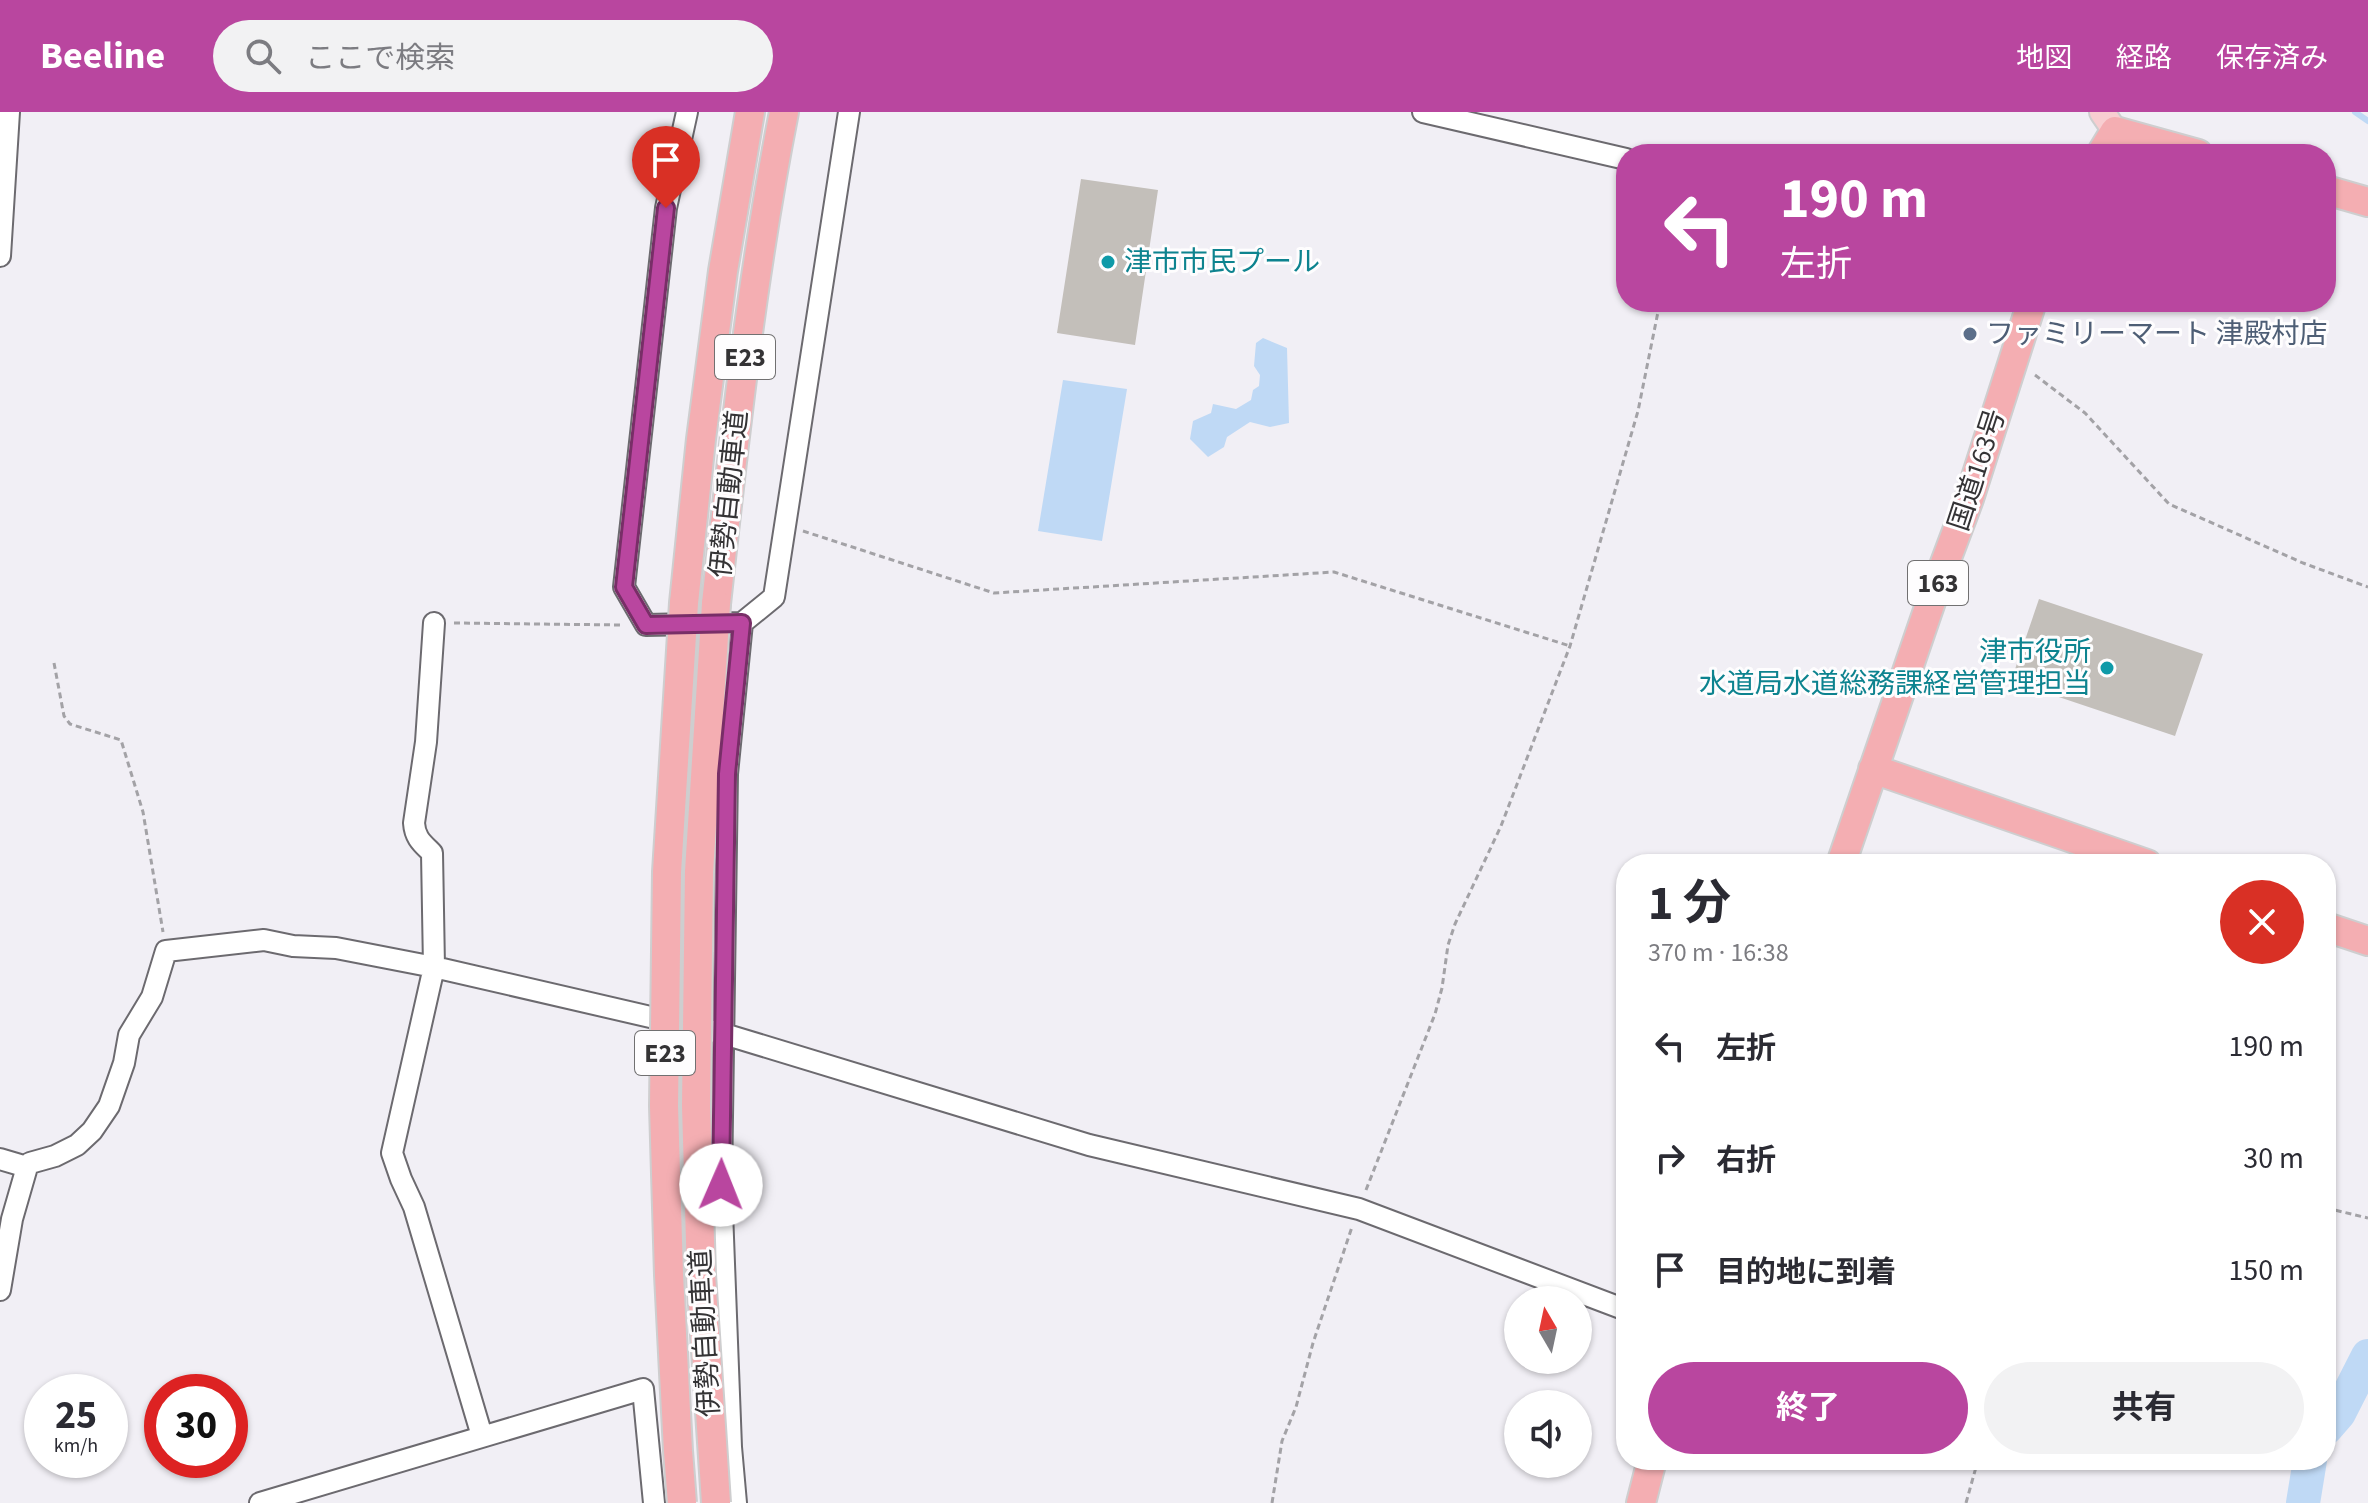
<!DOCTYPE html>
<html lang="ja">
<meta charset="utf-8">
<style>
body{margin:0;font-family:"Source Sans 3","Noto Sans JP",sans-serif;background:#f2f2f3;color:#2b2b33;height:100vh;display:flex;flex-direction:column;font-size:30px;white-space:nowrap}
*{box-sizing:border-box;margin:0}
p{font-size:26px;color:#7c7c81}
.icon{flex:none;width:44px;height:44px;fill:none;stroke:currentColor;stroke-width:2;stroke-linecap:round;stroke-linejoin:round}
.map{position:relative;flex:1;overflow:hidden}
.sheet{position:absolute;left:1616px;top:742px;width:720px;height:616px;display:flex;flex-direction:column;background:#fff;border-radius:32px;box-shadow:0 2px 6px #0004}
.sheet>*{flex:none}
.banner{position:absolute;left:1616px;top:32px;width:720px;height:168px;border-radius:32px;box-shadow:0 2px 6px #0004;background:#b9469f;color:#fff;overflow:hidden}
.needle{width:52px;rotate:351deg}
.fabs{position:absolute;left:1504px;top:1174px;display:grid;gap:16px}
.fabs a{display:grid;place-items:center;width:88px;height:88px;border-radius:50%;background:#fff;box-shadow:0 2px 6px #0004;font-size:40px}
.speed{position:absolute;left:24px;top:1262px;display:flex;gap:16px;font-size:40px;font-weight:700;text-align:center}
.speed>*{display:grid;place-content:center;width:104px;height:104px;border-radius:50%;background:#fff;box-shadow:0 2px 6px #0004;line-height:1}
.speed small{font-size:20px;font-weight:400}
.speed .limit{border:12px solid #d22;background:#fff;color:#111}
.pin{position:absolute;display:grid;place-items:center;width:68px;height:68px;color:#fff;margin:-82px -34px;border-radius:50% 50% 50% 0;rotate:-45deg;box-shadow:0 0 8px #0007}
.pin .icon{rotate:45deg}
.me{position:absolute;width:88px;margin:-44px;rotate:1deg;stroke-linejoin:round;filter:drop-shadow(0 0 6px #0008)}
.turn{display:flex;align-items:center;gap:28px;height:168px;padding:0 32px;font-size:36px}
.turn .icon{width:104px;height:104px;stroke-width:2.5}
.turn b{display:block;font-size:56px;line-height:68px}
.round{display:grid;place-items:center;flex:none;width:84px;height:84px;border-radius:42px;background:#f2f2f3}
.headline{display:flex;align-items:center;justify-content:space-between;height:136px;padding:0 32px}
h1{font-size:48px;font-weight:700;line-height:60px}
.primary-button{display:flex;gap:16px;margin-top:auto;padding:16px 32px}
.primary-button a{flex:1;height:92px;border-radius:48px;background:#b9469f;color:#fff;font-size:32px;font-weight:700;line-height:92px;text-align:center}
.primary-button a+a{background:#f2f2f3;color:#2b2b33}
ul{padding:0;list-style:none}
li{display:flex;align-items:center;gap:24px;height:112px;padding:0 32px}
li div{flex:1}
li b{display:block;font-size:30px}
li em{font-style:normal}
header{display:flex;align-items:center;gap:48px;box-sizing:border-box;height:112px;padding:0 40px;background:#b9469f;color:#fff}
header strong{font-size:38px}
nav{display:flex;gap:44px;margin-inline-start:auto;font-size:28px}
.search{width:560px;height:72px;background:#f2f2f3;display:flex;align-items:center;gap:20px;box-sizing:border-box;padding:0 28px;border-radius:44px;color:#7c7c81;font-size:30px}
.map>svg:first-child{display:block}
.water{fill:#bfd9f5}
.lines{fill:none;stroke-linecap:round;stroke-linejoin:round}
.stream{stroke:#bfd9f5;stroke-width:6}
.river{stroke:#bfd9f5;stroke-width:34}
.building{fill:#c3bfba}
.minor-casing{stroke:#6c6a6f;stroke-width:24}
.major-casing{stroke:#cececf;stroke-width:28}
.highway-casing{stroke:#cececf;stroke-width:32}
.path{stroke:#a3a2a6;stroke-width:3;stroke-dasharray:6 4;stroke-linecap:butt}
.minor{stroke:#fff;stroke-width:20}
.major{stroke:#f8ced1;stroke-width:24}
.highway{stroke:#f4aeb2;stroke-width:28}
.highway-bridge-casing{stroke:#cececf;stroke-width:32;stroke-linecap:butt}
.highway-bridge{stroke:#f4aeb2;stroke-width:28}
.route-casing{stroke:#782e67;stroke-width:20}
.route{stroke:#b9469f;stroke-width:14}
.culture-dot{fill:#0f9aa8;stroke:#fefdfe;stroke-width:3}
.service-dot{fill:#5c6f8a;stroke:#fefdfe;stroke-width:3}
.labels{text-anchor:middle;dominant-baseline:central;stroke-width:6;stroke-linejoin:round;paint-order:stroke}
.shield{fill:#fefdfe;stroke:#717071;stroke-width:2}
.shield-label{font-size:26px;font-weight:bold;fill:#343335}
.culture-label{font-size:28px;fill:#0d838f;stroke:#fefdfe;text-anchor:start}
.service-label{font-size:28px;fill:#4e5e75;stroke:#fefdfe;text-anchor:start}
.street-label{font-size:28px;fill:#343335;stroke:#fefdfe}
</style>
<header>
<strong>Beeline</strong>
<div class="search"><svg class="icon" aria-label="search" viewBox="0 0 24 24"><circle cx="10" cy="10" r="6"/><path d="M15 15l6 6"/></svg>ここで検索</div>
<nav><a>地図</a><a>経路</a><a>保存済み</a></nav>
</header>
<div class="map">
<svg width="2368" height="1391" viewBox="0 0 2368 1391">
<rect width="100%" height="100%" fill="#f1eff5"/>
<path class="water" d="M1263,226L1287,236L1289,311L1270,315L1250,310L1227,325L1224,335L1208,345L1190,327L1193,309L1211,301L1213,292L1236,297L1251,288L1253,278L1259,274L1260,263L1254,254L1256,231Z
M1063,268L1127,277L1102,429L1038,419Z"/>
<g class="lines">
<path class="stream" d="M2355,0L2368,9"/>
<path class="river" d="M2326,1316L2339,1301L2368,1244
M2303,1391L2310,1348"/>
</g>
<path class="building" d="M1081,67L1158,78L1135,233L1057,221Z
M2039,487L2203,542L2175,624L2011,569Z"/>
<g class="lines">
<g class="minor-casing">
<path id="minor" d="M687,0L666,96L624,475L646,513L742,511L774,485L849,0
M1423,0L1626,47
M0,144L9,0
M434,511L426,630L414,711C415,726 422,731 432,741L434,855L392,1041L401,1067L414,1095L482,1324
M0,1047L27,1055
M0,1178L12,1107L27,1055L30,1051L55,1044L77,1033L92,1019L109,994L124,951L129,923L152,885L166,839L264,828L293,834L336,836L434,855L724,922L1089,1033L1359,1097L1626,1198
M260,1391L643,1277L654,1391
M736,1391L731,1335L721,1073L727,662L742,511"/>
</g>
<g class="major-casing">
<path id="major" d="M2102,0L2115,19"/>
</g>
<g class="highway-casing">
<path id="highway" d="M2101,42L2115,19L2198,42
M2326,78L2368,90
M684,491L701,327L723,159L750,0
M716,492C734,328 752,163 784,0
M1873,657L2147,752
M1841,752L1936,475L1969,387L2032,190
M2326,815L2368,829
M1641,1391L1652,1348"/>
</g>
<path class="path" d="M2035,263L2085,301L2169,392L2303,451L2368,475
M803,419L994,481L1334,460L1570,534
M454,511L622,513
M54,551L64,604L70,612L121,628L143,700L163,820
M1366,1078L1435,902L1442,876L1448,833L1455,812L1501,714L1570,534L1638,299L1660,190
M2326,1096L2368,1106
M1272,1391L1282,1329L1296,1295L1313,1231L1352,1115
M1966,1391L1978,1348"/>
<use href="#minor" class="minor"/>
<use href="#major" class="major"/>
<use href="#highway" class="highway"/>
<g class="highway-bridge-casing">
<path id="highway-bridge" d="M682,1391L678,1339L669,1163L664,994L667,760L684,491
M716,1391L701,1162L696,994L699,760L716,492"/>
</g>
<use href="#highway-bridge" class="highway-bridge"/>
</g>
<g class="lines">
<g class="route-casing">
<path id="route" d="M666,96L624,475L646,513L742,511L727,662L721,1073"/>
</g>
<use href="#route" class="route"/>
</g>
<g class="culture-dot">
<circle cx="1108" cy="150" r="8"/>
<circle cx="2107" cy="556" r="8"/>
</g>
<circle class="service-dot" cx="1970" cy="222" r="8"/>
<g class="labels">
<g class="shield">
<rect x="715" y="223" width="60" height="44" rx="6"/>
<rect x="1908" y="449" width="60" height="44" rx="6"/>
<rect x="635" y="919" width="60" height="44" rx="6"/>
</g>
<g class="shield-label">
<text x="745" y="245">E23</text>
<text x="1938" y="471">163</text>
<text x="665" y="941">E23</text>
</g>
<g class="culture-label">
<text x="1124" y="150">津市市民プール</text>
<text x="2091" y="540" text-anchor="end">津市役所<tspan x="2091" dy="32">水道局水道総務課経営管理担当</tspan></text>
</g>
<g class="service-label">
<text x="1986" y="222">ファミリーマート 津殿村店</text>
</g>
<g class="street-label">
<text transform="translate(1977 358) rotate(-72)">国道163号</text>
<text transform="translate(729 382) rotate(-84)">伊勢自動車道</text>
<text transform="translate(705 1221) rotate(-93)">伊勢自動車道</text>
</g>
</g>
</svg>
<div class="fabs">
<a><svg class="needle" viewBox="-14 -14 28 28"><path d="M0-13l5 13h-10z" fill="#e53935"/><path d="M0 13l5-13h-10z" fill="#7c7c81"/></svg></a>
<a><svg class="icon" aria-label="sound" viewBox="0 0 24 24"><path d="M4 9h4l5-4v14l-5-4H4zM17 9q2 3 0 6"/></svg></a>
</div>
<div class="speed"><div>25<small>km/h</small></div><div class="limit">30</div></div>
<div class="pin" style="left:666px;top:96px;background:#d93025"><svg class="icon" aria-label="arrive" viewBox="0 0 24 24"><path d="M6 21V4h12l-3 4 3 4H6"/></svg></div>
<svg class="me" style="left:721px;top:1073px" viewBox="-20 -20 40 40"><circle r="19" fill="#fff"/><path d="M0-13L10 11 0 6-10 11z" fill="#b9469f"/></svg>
<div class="banner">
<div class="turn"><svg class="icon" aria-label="left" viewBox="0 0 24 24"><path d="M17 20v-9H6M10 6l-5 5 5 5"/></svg><div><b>190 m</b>左折</div></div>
</div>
<section class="sheet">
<div class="headline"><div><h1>1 分</h1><p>370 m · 16:38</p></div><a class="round" style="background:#d93025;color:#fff"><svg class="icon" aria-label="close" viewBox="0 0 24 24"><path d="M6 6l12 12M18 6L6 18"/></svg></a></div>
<ul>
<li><svg class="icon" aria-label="left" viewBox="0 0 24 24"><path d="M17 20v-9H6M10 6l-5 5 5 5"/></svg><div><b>左折</b></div><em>190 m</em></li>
<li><svg class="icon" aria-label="right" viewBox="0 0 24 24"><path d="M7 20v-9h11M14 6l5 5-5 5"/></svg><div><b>右折</b></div><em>30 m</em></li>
<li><svg class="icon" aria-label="arrive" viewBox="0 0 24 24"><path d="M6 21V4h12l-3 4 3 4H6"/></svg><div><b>目的地に到着</b></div><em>150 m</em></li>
</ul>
<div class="primary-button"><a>終了</a><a>共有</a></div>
</section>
</div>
